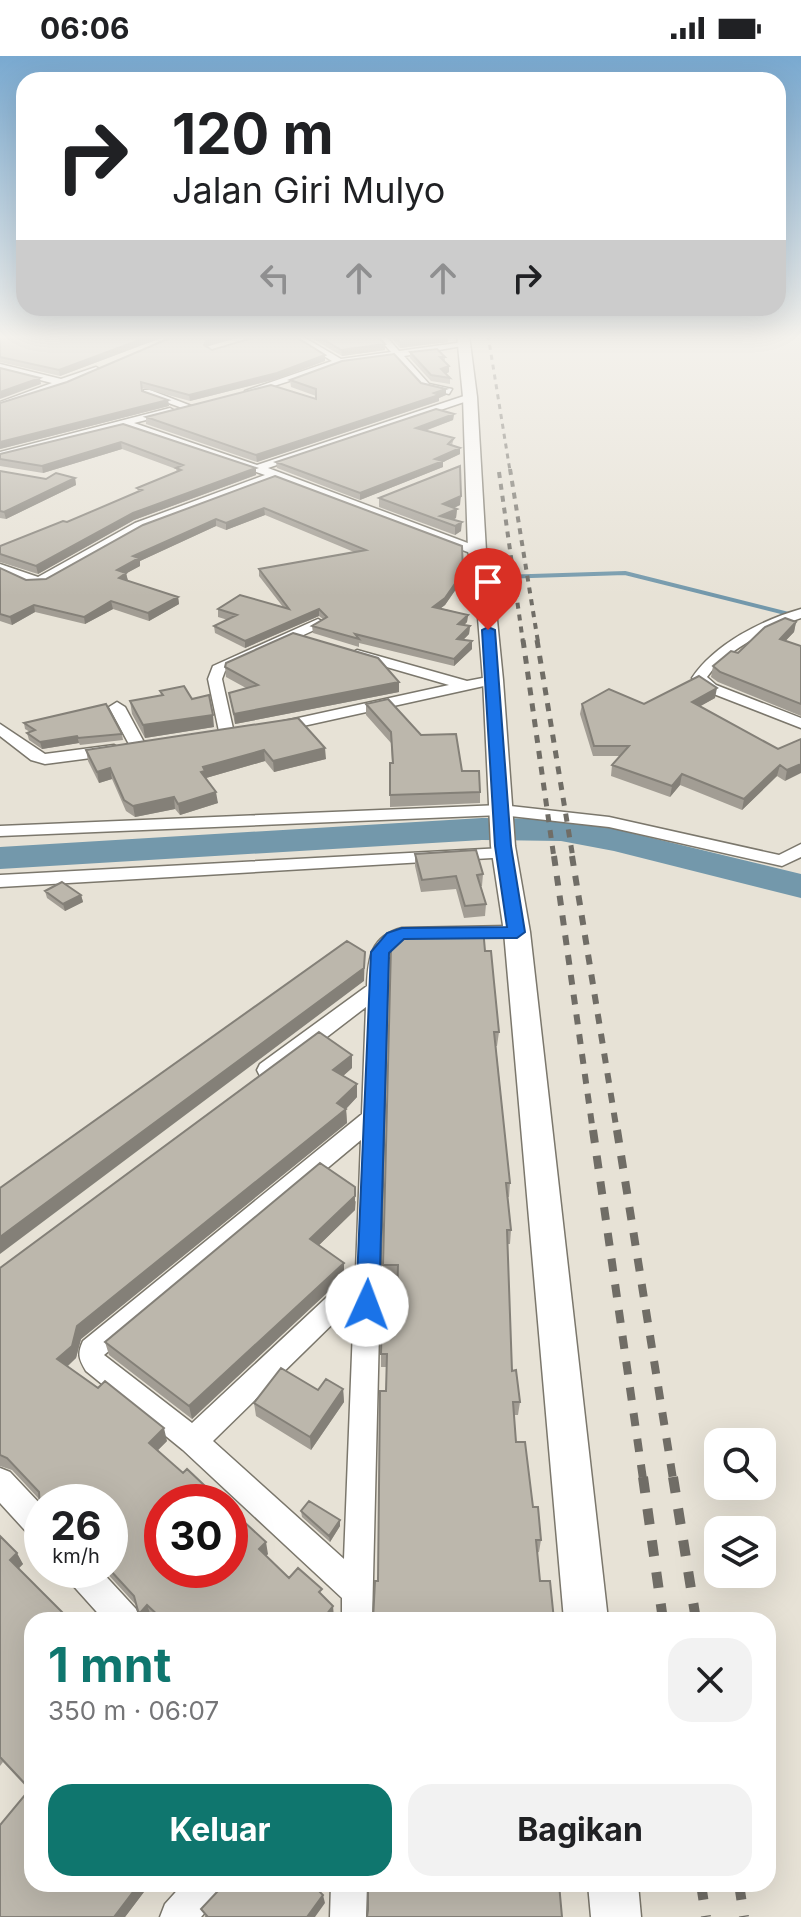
<!DOCTYPE html>
<html lang="id">
<meta charset="utf-8">
<style>
body{margin:0;font-family:Inter,sans-serif;background:#f2f2f2;color:#202124;height:100vh;display:flex;flex-direction:column;font-size:30px;white-space:nowrap}
*{box-sizing:border-box;margin:0}
p{font-size:26px;color:#757577}
.icon{flex:none;width:44px;height:44px;fill:none;stroke:currentColor;stroke-width:2;stroke-linecap:round;stroke-linejoin:round}
.map{position:relative;flex:1;overflow:hidden}
.sheet{position:absolute;left:24px;top:1556px;width:752px;height:280px;display:flex;flex-direction:column;background:#fff;border-radius:24px;box-shadow:0 8px 32px #0002}
.sheet>*{flex:none}
.banner{position:absolute;left:16px;top:16px;width:770px;height:244px;border-radius:24px;box-shadow:0 8px 32px #0002;background:#fff;color:#202124;overflow:hidden}
.buttons{position:absolute;left:704px;top:1372px;display:grid;gap:16px}
.buttons a{display:grid;place-items:center;width:72px;height:72px;border-radius:16px;background:#fff;box-shadow:0 8px 32px #0002;font-size:40px}
.speed{position:absolute;left:24px;top:1428px;display:flex;gap:16px;font-size:40px;font-weight:700;text-align:center}
.speed>*{display:grid;place-content:center;width:104px;height:104px;border-radius:50%;background:#fff;box-shadow:0 8px 32px #0002;line-height:1}
.speed small{font-size:20px;font-weight:400}
.speed .limit{border:12px solid #d22;background:#fff;color:#111}
.pin{position:absolute;display:grid;place-items:center;width:68px;height:68px;color:#fff;margin:-82px -34px;border-radius:50% 50% 50% 0;rotate:-45deg;box-shadow:0 0 8px #0007}
.pin .icon{rotate:45deg}
.me{position:absolute;width:88px;margin:-44px;rotate:2deg;stroke-linejoin:round;filter:drop-shadow(0 0 6px #0008)}
.turn{display:flex;align-items:center;gap:28px;height:168px;padding:0 24px;font-size:36px}
.turn .icon{width:104px;height:104px;stroke-width:2.5}
.turn b{display:block;font-size:56px;line-height:68px}
.lanes{display:flex;align-items:center;height:76px;padding:0 24px;background:#0003;justify-content:center;gap:40px;direction:ltr}
.lanes .off{opacity:.35}
.round{display:grid;place-items:center;flex:none;width:84px;height:84px;border-radius:24px;background:#f2f2f2}
.head{display:flex;align-items:center;justify-content:space-between;height:136px;padding:0 24px}
h1{font-size:48px;font-weight:700;line-height:60px;color:#0f766e}
.cta{display:flex;gap:16px;margin-top:auto;padding:16px 24px}
.cta a{flex:1;height:92px;border-radius:24px;background:#0f766e;color:#fff;font-size:32px;font-weight:700;line-height:92px;text-align:center}
.cta a+a{background:#f2f2f2;color:#202124}
.status{display:flex;justify-content:space-between;align-items:center;height:56px;padding:0 40px;background:#fff;direction:ltr}
.status svg{height:22px;fill:currentColor}
.map>svg:first-child{display:block}
.lines{fill:none;stroke-linecap:round;stroke-linejoin:round}
.stream{stroke:#7398ab;stroke-width:4}
.river{fill:#7398ab;fill-rule:evenodd}
.street-casing{stroke:#7b776c;stroke-width:3}
.secondary-casing{stroke:#7b776c;stroke-width:3}
.street{fill:#fff;fill-rule:evenodd}
.secondary{fill:#fff;fill-rule:evenodd}
.rail-far5{stroke:#706d66;stroke-width:3;stroke-dasharray:5 5;stroke-linecap:butt}
.rail-far4{stroke:#706d66;stroke-width:4;stroke-dasharray:6 6;stroke-linecap:butt}
.rail-far3{stroke:#706d66;stroke-width:5;stroke-dasharray:8 8;stroke-linecap:butt}
.rail-far2{stroke:#706d66;stroke-width:6;stroke-dasharray:10 10;stroke-linecap:butt}
.rail-far1{stroke:#706d66;stroke-width:8;stroke-dasharray:13 13;stroke-linecap:butt}
.rail{stroke:#706d66;stroke-width:10;stroke-dasharray:16 16;stroke-linecap:butt}
.wall{fill:#a29d94}
.shaded-wall{fill:#848078}
.building{fill:#bcb7ac;stroke:#848078;stroke-width:2}
.route{fill:#1a73e8;stroke:#114b97;stroke-width:2}
</style>
<div class="status"><b>06:06</b><svg viewBox="0 0 49 12"><path d="M0 12V9h3v3zM5 12V6h3v6zM10 12V3h3v9zM15 12V0h3v12zM26 1h20v11H26zM47 4h2v5h-2z"/></svg></div>
<div class="map">
<svg width="801" height="1861" viewBox="0 0 801 1861">
<rect width="100%" height="100%" fill="#e7e2d6"/>
<g class="lines">
<path class="stream" d="M456,517L504,521L625,517L801,561"/>
<path class="river" d="M482,762L561,763L615,773L801,818V842L614,795L561,785L482,784L0,813V791Z"/>
<g class="street-casing">
<path id="street" d="M290,279H300L341,303L391,296L376,279H385L399,295L464,286L468,289L404,300L429,328L452,333L449,338L423,332L395,301L340,309L245,339V335L332,305Z
M0,308L61,323L96,311L101,314L0,352V346L52,327L0,314Z
M144,334H150L194,351L185,353L144,338Z
M470,338L473,343L268,412L481,492V498H473L275,423L143,473L46,528L29,529L0,517V508L38,521L135,467L265,419L123,370L0,402V396L170,352L175,355L174,357L134,367L257,409Z
M801,553V562C769,573 727,593 707,621L716,629L801,662V672L706,635L692,622C715,588 762,564 801,553Z
M318,563L325,567L323,570L225,615L222,623L234,677L232,680H220L208,623L213,610Z
M357,594L467,625L493,620L500,624L493,628L276,676L271,674V668L449,629L352,601L350,598Z
M117,646L125,651L146,690L144,693H132L130,690L109,651Z
M0,668L45,698L114,689L122,694L114,699L45,708L31,704L0,680Z
M501,749L609,761L779,799L801,788V801L782,810L609,771L501,759L0,780V770Z
M503,792L512,797L509,801L0,831V819Z
M517,870L527,876L524,880L403,884L388,903L372,1564H342V1542L183,1394L86,1315C79,1303 77,1298 83,1285L362,1058L366,951L276,1020H260L257,1014L260,1008L367,930C368,902 371,880 402,872ZM361,1084L356,1214L192,1367L104,1299ZM354,1247L344,1503L213,1385Z
M0,1412L10,1416L42,1450V1487L32,1482L0,1447Z
M65,1514H100L136,1553L140,1564H104L69,1525Z
M183,1828H224L219,1841L201,1861H160L165,1848Z
M331,1828H367L366,1861H330Z"/>
</g>
<g class="secondary-casing">
<path id="secondary" d="M457,279H469L477,341L486,495L493,524L503,624L515,790L530,876L608,1564H564L504,876L491,790L483,624L475,524L468,495L463,341Z
M588,1828H638L641,1861H591Z"/>
</g>
<use href="#street" class="street"/>
<use href="#secondary" class="secondary"/>
<path class="rail-far5" d="M488,279L510,415"/>
<path class="rail-far4" d="M510,413L538,586
M499,416L523,586"/>
<path class="rail-far3" d="M523,584L554,802
M537,584L573,802"/>
<path class="rail-far2" d="M554,800L593,1076
M572,800L617,1076"/>
<path class="rail-far1" d="M593,1074L643,1423
M617,1074L673,1423"/>
<path class="rail" d="M643,1421L663,1564
M673,1421L696,1564
M701,1828L706,1861
M739,1828L744,1861"/>
</g>
<path class="wall" d="M0,279H169L60,320L0,306Z
M306,279H377L385,288V294L342,300Z
M389,279H454V281L448,282V286L400,292Z
M207,291L212,294L325,305L277,323L190,345L142,332V335L168,344L169,350L0,393V347Z
M410,296L445,301V306L449,316L446,318L450,322V328L431,325L410,302Z
M290,324L421,327L446,333V339L439,342V345L257,406L146,368V361L316,342V340L291,331Z
M454,358L453,364L425,375L454,382L452,389L460,392V398L443,406V411L360,444L277,412L276,406Z
M123,368L256,412V419L134,464L38,518L0,506V490L67,466L138,436L137,432L177,416L176,413L122,393L43,417L0,410V398Z
M0,415L46,423L75,422L76,429L6,463L0,462Z
M275,420L463,523L445,549L441,552L468,559L467,566L464,569L470,570L469,578L463,584L472,593L454,610L359,587V591L313,577L312,570L323,563L319,560L245,592L215,577L214,570L228,564L218,561V553L283,551L259,520V513L354,496L265,459L226,474L216,470L140,505V510L126,517L128,525L178,541L179,548L149,565L113,553L85,568L35,556L12,569L0,565V512L26,524L46,523Z
M379,442L460,449L454,452L457,453L456,462L453,464L461,475L455,479L379,451Z
M796,566L794,576L785,585L801,590V660L718,626L711,621L713,610Z
M225,611L399,636L235,668L229,637L246,632L226,621Z
M160,635L214,671L145,682L132,658L130,645L161,639Z
M715,642L700,650L778,693L801,683L785,725L777,720L742,754L680,729L670,741L611,720L612,709L620,700H593L580,658L582,648H644Z
M366,648L421,679L462,715L480,736V747L390,751V707H392L391,687L366,659Z
M298,662L326,703L274,716L265,705L206,722L218,747L180,759L175,753L135,761L126,755L112,723L99,727L88,705L86,694Z
M24,667L122,678L123,684L80,689L79,687L42,693L29,684L27,677L30,676L25,673Z
M415,798L483,818L482,830H481L486,848L485,860L464,862L456,833L421,836L415,810Z
M45,835L81,839L83,846L65,855L47,842Z
M485,895L499,976L497,990H496L510,1127L509,1141H508L511,1174L510,1188H507L512,1315L520,1346L518,1359H514L516,1386L541,1484L539,1496L378,1525L387,1311H381V1298L387,1253L397,1244L398,1223H383V1209Z
M352,1012L343,1020L357,1028V1041L346,1053L347,1067L81,1283L76,1302L68,1310L167,1385L158,1394L268,1498L266,1500L289,1522L322,1539L334,1561L332,1564H155L151,1560L148,1564H141L136,1549L104,1514H110V1446H42V1456L40,1451L39,1443L12,1414L0,1410V1212Z
M356,1145L355,1154L319,1189L344,1221L192,1363L109,1299L105,1286Z
M343,1333L344,1346L311,1394L256,1360L254,1347L318,1334Z
M301,1455L340,1464V1470L330,1486L302,1461Z
M0,1480L23,1508L19,1512L150,1828L125,1861H0L29,1734L3,1706L0,1710Z"/>
<path class="shaded-wall" d="M153,279H169L60,320L59,314Z
M227,279H246L206,291L204,289L206,285Z
M443,279H454V281L448,282V286L400,292V286Z
M385,288V294L342,300L341,294Z
M325,299V305L277,323L190,345L189,339Z
M449,310V316L441,320V313Z
M40,322L41,328L0,343V336Z
M446,333V339L439,342V345L257,406L256,399Z
M168,344L169,350L0,393V386Z
M454,358L453,364L416,378V372Z
M121,386L122,393L43,417L42,410Z
M460,392V398L443,406V411L360,444V437Z
M256,412V419L134,464L38,518L36,510L133,457Z
M75,422L76,429L6,463L4,456Z
M461,440L460,449L443,457V448Z
M264,452L265,459L226,474V467Z
M457,453L456,462L446,467L440,460Z
M216,463V470L140,505V510L118,522L117,514L133,500Z
M462,466L461,475L455,479V470Z
M463,516V523L445,549L433,558V551Z
M126,517L128,525L119,522Z
M178,541L179,548L149,565L148,557Z
M111,545L113,553L85,568L84,561Z
M34,549L35,556L12,569L10,561Z
M319,553V560L245,592V585Z
M468,559L467,566L458,575V568Z
M796,566L794,576L777,594L780,583Z
M470,570L469,578L457,590V583Z
M472,585V593L454,610V603Z
M399,626V636L235,668L234,658Z
M717,632L715,642L690,656L692,646Z
M213,659L214,671L145,682L143,669Z
M77,680L79,687L42,693L40,686Z
M325,692L326,703L274,716L273,705Z
M264,694L265,705L206,722L207,726L201,716L203,711Z
M801,708V717L785,725L787,714Z
M780,709L777,720L742,754L744,743Z
M110,712L112,723L99,727L97,716Z
M682,718L680,729L670,741L672,730Z
M216,736L218,747L180,759L178,748Z
M174,741L175,753L135,761L133,750Z
M81,839L83,846L65,855L63,848Z
M365,896L364,925L0,1198V1181Z
M352,999V1012L334,1028L333,1014Z
M357,1028V1041L344,1055L346,1053L347,1067L81,1283L76,1302L62,1315L57,1303L77,1270L337,1047Z
M355,1131V1154L311,1197L310,1183Z
M344,1207V1221L192,1363L189,1350Z
M343,1333L344,1346L311,1394L310,1381Z
M164,1372L167,1385L153,1399L149,1387Z
M340,1464V1470L330,1486L329,1480Z
M266,1486L268,1498L261,1505L259,1493Z
M17,1497L23,1508L16,1515L10,1504Z
M147,1549L151,1560L148,1564H143L140,1557Z
M333,1550L334,1561L332,1564H322Z
M139,1828H150L125,1861H114Z
M323,1839L325,1847L315,1861H307Z"/>
<path class="building" d="M0,279H153L59,314L0,301Z
M177,279H227L206,285L204,289L212,294L262,279H293L325,299L277,317L189,339L141,326L142,335L168,344L0,386V347L67,326Z
M316,279H377L385,288L341,294Z
M394,279H447L448,281L400,286Z
M437,293L445,301H440L449,310L441,313L450,322L431,319L410,296Z
M394,298L421,327L446,333L434,337L439,339L256,399L146,361L271,329L316,343V333L290,324L342,305Z
M0,312L40,322L0,336Z
M436,353L454,358L416,372L454,382L448,388L460,392L435,403L443,405L360,437L276,406Z
M123,368L256,412L133,457L36,510L0,498V490L63,465L67,466L142,434L137,432L181,414L176,412L183,409L121,386L42,410L0,403V398Z
M460,410L461,440L443,448L457,453L440,460L462,466L455,470L379,442Z
M0,415L46,423L56,417L75,422L4,456L0,455Z
M275,420L462,490L463,516L445,542L433,551L468,559L458,568L470,570L457,583L472,585L454,603L355,578L359,583L312,570L327,561L319,553L245,585L214,570L237,559L218,553L240,539L289,553L259,513L366,494L264,452L226,467L216,463L133,500L139,502L117,514L126,517L119,522L178,541L148,557L111,545L84,561L34,549L10,561L0,558V512L26,524L46,523L143,469Z
M785,562L796,566L780,583L801,590V648L720,616L713,610L731,595L738,597L765,571Z
M293,577L378,602L399,626L234,658L229,637L258,629L225,611L226,607Z
M699,620L717,632L692,646L778,693L801,683V708L787,714L780,709L744,743L682,718L672,730L612,709L629,690H594L582,648L609,633L644,648Z
M184,630L192,643L209,639L213,659L143,669L130,645L163,639L160,635Z
M388,643L421,679L456,678L462,715H479L480,736L390,739V707H393L391,676L366,648Z
M106,648L122,678L78,682L77,680L40,686L27,677L35,674L24,667Z
M298,662L325,692L273,705L264,694L203,711L205,715L201,716L216,736L178,748L174,741L133,750L124,744L110,712L97,716L86,694Z
M476,794L483,818L477,819L486,848L465,850L456,820L422,824L415,798Z
M62,826L81,839L63,848L45,835Z
M483,872L485,895H491L494,926L499,976H494L510,1127H506L511,1174H507L512,1315L516,1314L520,1346H513L516,1386H525L533,1451H538L541,1484H536L540,1525H550L554,1564H373L375,1525H378L380,1335H386L387,1298H381L382,1253H387L388,1244H397L398,1209H383L391,890L401,878L434,877L433,873Z
M347,885L365,896L364,912L0,1181V1132Z
M319,976L352,999L333,1014L357,1028L337,1047L346,1053L77,1270L72,1290L57,1303L98,1332L105,1325L164,1372L149,1387L183,1417L187,1413L222,1446H162V1514H230V1453L266,1486L259,1493L289,1522L298,1512L322,1533L319,1536L333,1550L322,1564H163L147,1549L140,1557L138,1555L134,1540L110,1514V1446H42V1454L40,1451L39,1436L7,1402L0,1399V1212Z
M320,1107L355,1131V1140L310,1183L344,1207L189,1350L105,1286Z
M281,1312L318,1334L326,1323L343,1333L310,1381L254,1347Z
M309,1445L340,1464L329,1480L301,1455Z
M0,1480L17,1497L10,1504L70,1564H32V1828H139L114,1861H0V1769L30,1733L0,1701Z
M221,1828H238L243,1834L248,1828H312L323,1839L307,1861H206L207,1860L201,1853L218,1835Z
M368,1828H559L562,1861H367L368,1854Z"/>
<linearGradient id="sky" x2="0" y2="1"><stop stop-color="#79a9d0"/><stop offset="0.52" stop-color="#f4f2ed"/><stop offset="1" stop-color="#f4f2ed" stop-opacity="0"/></linearGradient>
<rect width="801" height="540" fill="url(#sky)"/>
<path class="route" d="M488,571L495,574L511,790L525,876L517,882L404,883L389,897L379,1249L375,1257L367,1259L359,1257L356,1249L371,896L387,877L402,872L507,871L495,790L482,574Z"/>
</svg>
<div class="buttons">
<a><svg class="icon" aria-label="search" viewBox="0 0 24 24"><circle cx="10" cy="10" r="6"/><path d="M15 15l6 6"/></svg></a>
<a><svg class="icon" aria-label="layers" viewBox="0 0 24 24"><path d="M12 4l9 5-9 5-9-5zM3 14l9 5 9-5"/></svg></a>
</div>
<div class="speed"><div>26<small>km/h</small></div><div class="limit">30</div></div>
<div class="pin" style="left:488px;top:574px;background:#d93025"><svg class="icon" aria-label="arrive" viewBox="0 0 24 24"><path d="M6 21V4h12l-3 4 3 4H6"/></svg></div>
<svg class="me" style="left:367px;top:1249px" viewBox="-20 -20 40 40"><circle r="19" fill="#fff"/><path d="M0-13L10 11 0 6-10 11z" fill="#1a73e8"/></svg>
<div class="banner">
<div class="turn"><svg class="icon" aria-label="right" viewBox="0 0 24 24"><path d="M7 20v-9h11M14 6l5 5-5 5"/></svg><div><b>120 m</b>Jalan Giri Mulyo</div></div>
<div class="lanes"><svg class="icon off" aria-label="left" viewBox="0 0 24 24"><path d="M17 20v-9H6M10 6l-5 5 5 5"/></svg><svg class="icon off" aria-label="ahead" viewBox="0 0 24 24"><path d="M12 20V5M6 11l6-6 6 6"/></svg><svg class="icon off" aria-label="ahead" viewBox="0 0 24 24"><path d="M12 20V5M6 11l6-6 6 6"/></svg><svg class="icon" aria-label="right" viewBox="0 0 24 24"><path d="M7 20v-9h11M14 6l5 5-5 5"/></svg></div>
</div>
<section class="sheet">
<div class="head"><div><h1>1 mnt</h1><p>350 m · 06:07</p></div><a class="round"><svg class="icon" aria-label="close" viewBox="0 0 24 24"><path d="M6 6l12 12M18 6L6 18"/></svg></a></div>
<div class="cta"><a>Keluar</a><a>Bagikan</a></div>
</section>
</div>
